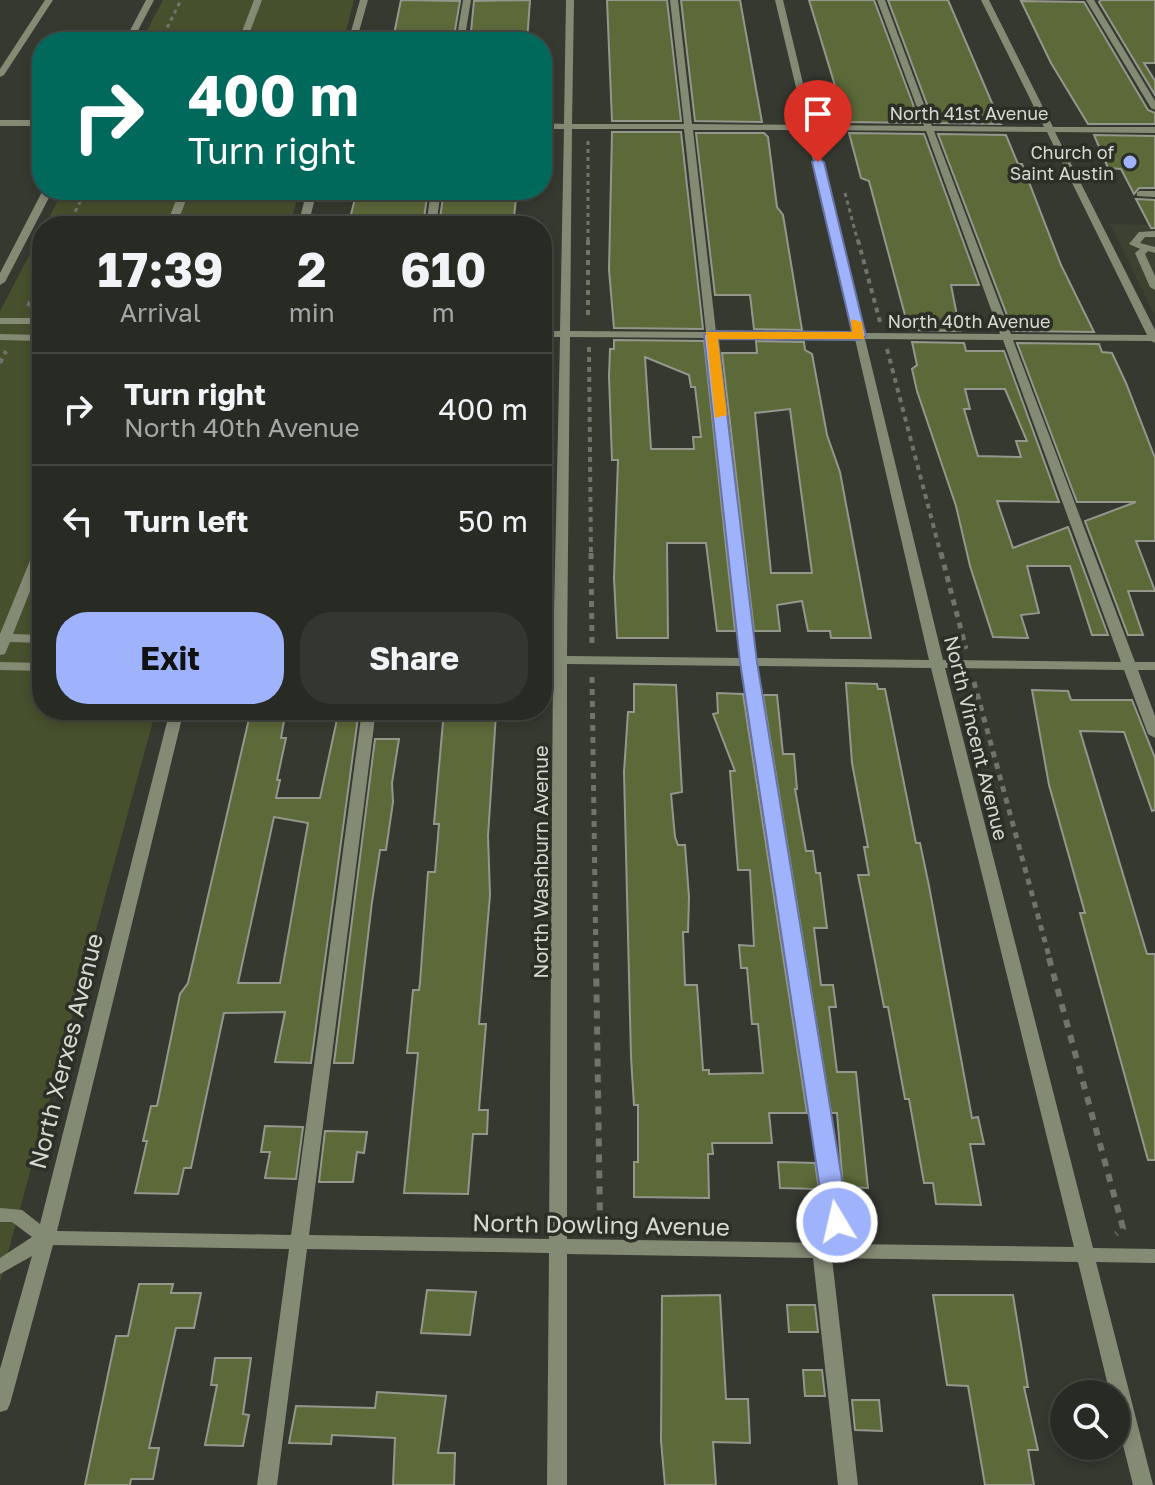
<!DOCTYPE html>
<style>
body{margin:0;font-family:"Golos Text",sans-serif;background:#343731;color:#f1f3f6;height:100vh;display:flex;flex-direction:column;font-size:30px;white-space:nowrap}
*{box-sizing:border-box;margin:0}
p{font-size:26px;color:#a5a7a6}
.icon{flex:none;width:44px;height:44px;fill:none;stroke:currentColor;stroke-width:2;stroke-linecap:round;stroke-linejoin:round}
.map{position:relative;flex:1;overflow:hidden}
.side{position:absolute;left:32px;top:216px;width:520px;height:504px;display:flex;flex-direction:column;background:#282b24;border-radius:32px;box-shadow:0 4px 12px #0003,0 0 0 2px #444741}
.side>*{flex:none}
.hud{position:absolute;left:32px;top:32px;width:520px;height:168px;border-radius:32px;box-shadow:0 4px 12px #0003,0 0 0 2px #444741;background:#00695c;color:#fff;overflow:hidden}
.fabs{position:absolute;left:1050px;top:1380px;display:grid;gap:16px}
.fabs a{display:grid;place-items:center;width:80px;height:80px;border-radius:50%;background:#282b24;box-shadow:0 4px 12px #0003,0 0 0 2px #444741;font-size:40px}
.pin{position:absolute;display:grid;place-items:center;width:68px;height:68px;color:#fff;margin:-82px -34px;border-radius:50% 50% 50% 0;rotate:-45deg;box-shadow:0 0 8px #0007}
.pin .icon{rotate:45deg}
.me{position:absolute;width:88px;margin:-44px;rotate:351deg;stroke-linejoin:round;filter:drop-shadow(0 0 6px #0008)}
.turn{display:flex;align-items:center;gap:28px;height:168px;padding:0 24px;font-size:36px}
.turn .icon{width:104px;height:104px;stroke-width:2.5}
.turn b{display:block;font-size:56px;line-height:68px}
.eta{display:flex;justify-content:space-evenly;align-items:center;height:136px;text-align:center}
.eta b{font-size:48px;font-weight:700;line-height:56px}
.button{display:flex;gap:16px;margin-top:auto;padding:16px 24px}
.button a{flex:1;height:92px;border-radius:32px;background:#9fb3fd;color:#111;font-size:32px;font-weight:700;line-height:92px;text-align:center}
.button a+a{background:#343731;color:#f1f3f6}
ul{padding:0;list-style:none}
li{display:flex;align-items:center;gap:24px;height:112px;padding:0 24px;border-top:2px solid #444741}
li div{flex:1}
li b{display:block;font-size:30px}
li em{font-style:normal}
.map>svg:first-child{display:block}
.built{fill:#3c4131}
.green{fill:#46502d}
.building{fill:#5c6939;stroke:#93978c;stroke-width:2;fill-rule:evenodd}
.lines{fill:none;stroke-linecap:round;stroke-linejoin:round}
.path-far3{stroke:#71746c;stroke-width:3;stroke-dasharray:4 4;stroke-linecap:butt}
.path-far2{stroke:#71746c;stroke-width:4;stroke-dasharray:5 5;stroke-linecap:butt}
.path-far1{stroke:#71746c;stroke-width:5;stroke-dasharray:6 6;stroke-linecap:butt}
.path{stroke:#71746c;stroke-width:6;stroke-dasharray:8 8;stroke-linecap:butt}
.minor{fill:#848b75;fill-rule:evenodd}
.route{fill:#9fb3fd;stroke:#6774a4;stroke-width:2}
.slow{fill:#f59e0b}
.poi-dot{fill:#9fb3fd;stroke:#2c2f26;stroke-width:3}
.labels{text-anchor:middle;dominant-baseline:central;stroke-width:7;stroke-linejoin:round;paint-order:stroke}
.far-street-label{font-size:18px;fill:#d6d8d2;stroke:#2c2f26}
.far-poi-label{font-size:18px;fill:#d6d8d2;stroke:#2c2f26;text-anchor:end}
.street-label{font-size:20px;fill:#d6d8d2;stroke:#2c2f26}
.near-street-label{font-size:24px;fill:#d6d8d2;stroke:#2c2f26}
</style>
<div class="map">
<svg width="1155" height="1485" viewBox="0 0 1155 1485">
<rect width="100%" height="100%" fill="#363930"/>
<path class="built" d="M1110,224L1155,225V316Z"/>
<path class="green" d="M163,0H354L343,42H141Z
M63,190H300L289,226H45Z
M42,231V710H156L0,1282V311Z"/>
<path class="building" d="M401,0L460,1L454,36L393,39Z
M530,0L527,42H470L474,1Z
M607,0H667L681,121H612Z
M681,0H740L762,122L695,121Z
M809,0H874L920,123L846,122Z
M888,0H948L1001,124L934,123Z
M1101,0H1155V63H1144L1155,81V95L1099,2Z
M1021,1L1084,2L1148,110L1155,113V124H1088L1051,63Z
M612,132H681L703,329L614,328L609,270Z
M696,133H764L768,137L777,207L783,215L802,330L754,329L750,295H715Z
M849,133L924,134L979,285H951L960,331L909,330L869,181L861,178Z
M938,134L1006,135L1018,164H1022L1061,265L1094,332L1013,331Z
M1094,135L1155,136V188H1139L1134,194L1121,169L1108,168Z
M428,190L423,225L348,226L357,191Z
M444,190H517L513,226L439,225Z
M1136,199L1155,200V228H1151Z
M614,340L704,341L735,631H717L706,543H667L668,638H617L614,578L618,460H612L609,376L610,349H614ZM645,357L689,375L691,387H695L701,437H693L694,449H651Z
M756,341L804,342L805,350L812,354L827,435L840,472L871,638H831L830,631H808L802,601L777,605L780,631H754L722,353H757ZM790,409L812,573H771L755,413Z
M912,342L964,343L966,351H1004L1059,502L997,501L1013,548L1068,527L1108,635H1092L1070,566H1027L1039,613L1021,615L1028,638L993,637L970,566L956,506L917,391L912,369L917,365ZM965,389H1005L1027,441H1016L1021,457L978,456L964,409H970Z
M1017,343L1099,344L1102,352L1112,353L1126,383L1155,458V541H1136L1155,591H1128L1143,635H1128L1085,521L1136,502H1077Z
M846,683L877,684L878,689H885L916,843H920L929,886L972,1118L978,1117L984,1144H970L981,1205L936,1204L933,1183H924L909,1099H905L888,1007H884L858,875H869L864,847H868L852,763Z
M634,684L676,685L682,792L671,794L675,837L678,845H685L689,897L688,932H683L685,985H697L703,1070H709V1074L763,1073L758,1024H752L747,968H741L739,945L754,946L750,870H738L730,771H735L713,714L718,713L717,693L743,694L807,1113H769L772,1143H712L713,1154H708L709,1198L634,1197V1162H638V1105H634L631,1057L624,772L628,712H634Z
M1032,690L1068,691L1071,700H1132L1155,758V810L1152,811L1124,732L1080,731L1147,954H1155V1160H1148L1080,913H1085L1049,785Z
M763,695H777L783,754H794L797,789H795L806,851H813L816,873H820L827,928H814L821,985H833L836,1007H829L837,1072H856L868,1188L843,1187L837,1113H831Z
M251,710H286L281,738H286L277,780H280L276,798H320L339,710H359L311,1063L275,1062L285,1012L224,1013L191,1168H184L178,1194L135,1193L147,1141H143L151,1106H157L180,994L188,983ZM274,817L308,823L280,983H238Z
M444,710H492L491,714H496L488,836L490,895L479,1024H486L479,1110H488L487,1134H473L468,1194L404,1193L418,1053H407L413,990H419L420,983L428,872H435L439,824H434Z
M375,739H399L392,783L393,802L386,850H380L372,902L353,1063H334Z
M265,1126L303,1127L296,1179L265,1178L270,1152H261Z
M325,1131L367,1132L364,1153L357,1152L353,1182H319Z
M778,1162L815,1163L819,1189L780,1188Z
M139,1284H173L171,1293H201L194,1328H176L149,1448H159L153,1479H131L130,1485H85L116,1336H128Z
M427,1290L476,1292L470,1335L421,1333Z
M720,1295L726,1399H748L750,1443L713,1442L716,1485H665L661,1441L662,1296Z
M933,1295H1013L1028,1387H1024L1038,1450H1028L1034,1485H985L968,1386L947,1385Z
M787,1305H815L818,1332H789Z
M215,1358H251L243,1414L249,1415L243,1446L205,1445L217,1385H211Z
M803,1370H822L825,1396H805Z
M377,1392L446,1396L438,1453H455L454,1485H393L395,1438L332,1435L331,1444L289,1443L296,1406L375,1408Z
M852,1400H879L882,1431L855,1430Z"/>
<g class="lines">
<path class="path-far3" d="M160,42L181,0
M588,141V242
M845,193L858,242
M68,226L86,190"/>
<path class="path-far2" d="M588,240V319
M858,240L880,322
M28,306L42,279
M589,347L591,555
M887,349L941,555
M0,363L6,351"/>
<path class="path-far1" d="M591,553L592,645
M941,553L966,649
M592,677L596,960
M974,682L1050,960"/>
<path class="path" d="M1049,958L1123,1228L1116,1234
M595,1224L600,1220L596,958"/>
<path class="minor" d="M45,0H53L4,75L0,77V69Z
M146,0H154L132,42H124Z
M254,0H262L246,42H238Z
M360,0H368L356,42H348Z
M463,0H471L464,42H456Z
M566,0H574L572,124H684L670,0H678L692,124L805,125L775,0H783L813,125L924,126L877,0H885L932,126L1044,127L981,0H989L1053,127H1155V133L1055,132L1155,330V343L1151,341L1013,340L1135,662H1155V670H1138L1155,716V738L1148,734L1124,670L945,668L1093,1248L1155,1249V1263L1096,1262L1153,1485H1133L1116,1417V1394H1110L1078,1262L832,1258L858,1485H838L813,1258L567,1254V1485H547L549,1253L307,1249L277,1485H257L289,1249L53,1245L10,1404L7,1410L0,1412V1369L32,1256L0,1274V1258L32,1237L12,1222H0V1208L22,1210L40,1224L170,710H184L57,1231L291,1235L362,710H376L309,1235L549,1239L553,664H542V656H553L560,337H542V331H560L564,129H542V123L564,124ZM572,129H684L706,332L570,331ZM693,130H806L853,333L716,332ZM814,130L926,131L1000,334L863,333ZM934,131L1047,132L1147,335L1011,334ZM570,337L707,338L741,658L567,656ZM717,338L855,339L929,660L754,658ZM865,339L1003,340L1121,662L943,660ZM567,664L742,666L830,1243L567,1239ZM755,666L931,668L1074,1247L849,1244Z
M1086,0H1094L1155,101V110L1151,108Z
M0,120H42V126H0Z
M43,190H53L5,282L0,285V273Z
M180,190H190L176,226H166Z
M307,190H317L308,226H298Z
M431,190H441L436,226H426Z
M1140,191H1155V197L1137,196V192Z
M1155,231V237H1145L1140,243L1155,247V253L1148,251L1145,254L1155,276V290L1150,287L1135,253L1140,249L1129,244L1139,232Z
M0,318H42V324H0Z
M0,334L42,335V341L0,340Z
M42,542V561L13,634L42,635V643L10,642L5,654L0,655V634L36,546Z
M0,662L42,663V671L0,670Z"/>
</g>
<path class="route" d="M818,158L824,162L866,336L859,340L718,339L757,662L849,1222L845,1229H828L825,1222L740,662L704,335L711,331L852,332L812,162Z"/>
<path class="slow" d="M851,319L862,322L864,339H718L727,415L715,418L706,332H852Z"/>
<circle class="poi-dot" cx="1130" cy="162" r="8"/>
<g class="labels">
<g class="far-street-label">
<text x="969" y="113">North 41st Avenue</text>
<text x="969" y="321">North 40th Avenue</text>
</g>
<g class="far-poi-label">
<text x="1114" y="152">Church of<tspan x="1114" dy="21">Saint Austin</tspan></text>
</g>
<g class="street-label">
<text transform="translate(977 738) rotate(76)">North Vincent Avenue</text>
<text transform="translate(540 862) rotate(-90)">North Washburn Avenue</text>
</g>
<g class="near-street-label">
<text transform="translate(65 1051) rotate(-76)">North Xerxes Avenue</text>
<text transform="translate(601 1224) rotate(1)">North Dowling Avenue</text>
</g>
</g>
</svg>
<div class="fabs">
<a><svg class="icon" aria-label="search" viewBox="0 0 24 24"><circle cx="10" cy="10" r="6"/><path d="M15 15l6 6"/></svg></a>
</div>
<div class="pin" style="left:818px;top:162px;background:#d93025"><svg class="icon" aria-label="arrive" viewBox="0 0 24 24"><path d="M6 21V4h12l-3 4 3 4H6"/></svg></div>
<svg class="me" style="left:837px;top:1222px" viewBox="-20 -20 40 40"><circle r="17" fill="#9fb3fd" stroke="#fff" stroke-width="3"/><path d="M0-11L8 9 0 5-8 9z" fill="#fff"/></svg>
<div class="hud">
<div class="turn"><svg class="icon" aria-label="right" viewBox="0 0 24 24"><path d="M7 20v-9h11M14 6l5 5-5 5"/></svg><div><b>400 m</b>Turn right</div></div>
</div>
<section class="side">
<div class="eta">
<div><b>17:39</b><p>Arrival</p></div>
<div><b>2</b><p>min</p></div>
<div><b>610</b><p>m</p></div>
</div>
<ul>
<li><svg class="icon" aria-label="right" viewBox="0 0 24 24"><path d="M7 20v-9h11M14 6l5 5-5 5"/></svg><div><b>Turn right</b><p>North 40th Avenue</p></div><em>400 m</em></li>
<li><svg class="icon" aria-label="left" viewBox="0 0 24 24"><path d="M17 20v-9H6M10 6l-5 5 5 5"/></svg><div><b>Turn left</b></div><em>50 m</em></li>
</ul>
<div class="button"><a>Exit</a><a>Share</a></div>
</section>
</div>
